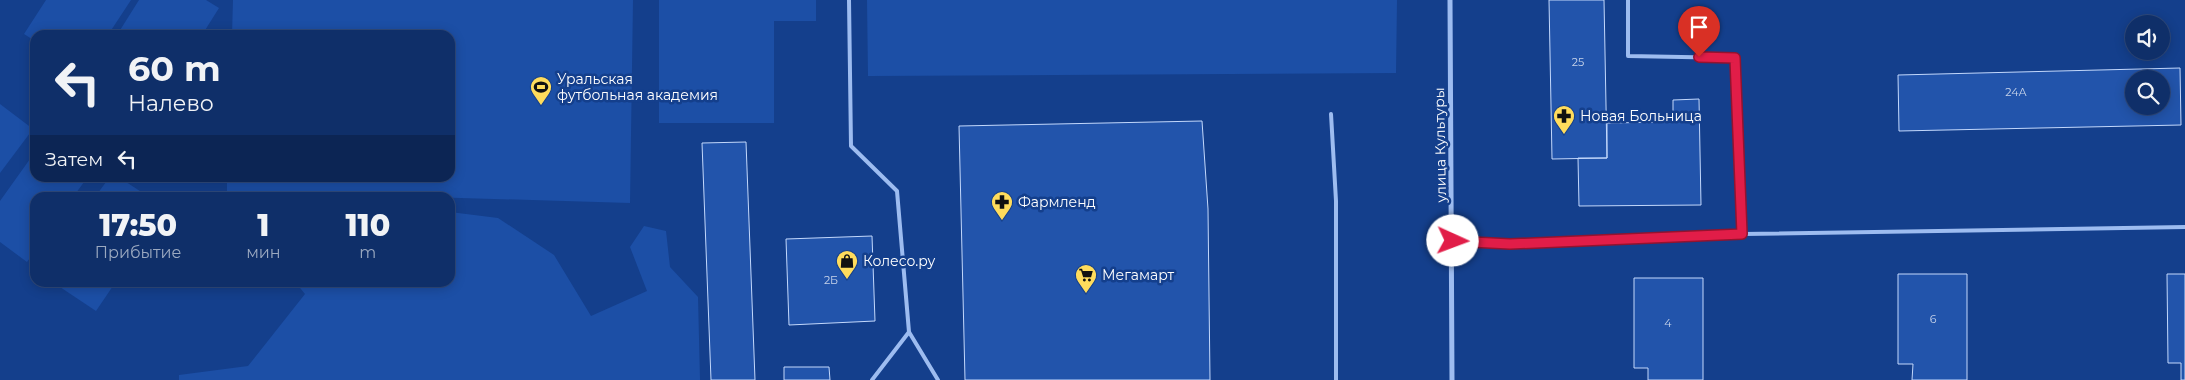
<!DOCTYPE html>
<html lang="ru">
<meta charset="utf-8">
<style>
body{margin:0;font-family:Montserrat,sans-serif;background:#18376f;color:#f1f3f6;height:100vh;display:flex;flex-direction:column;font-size:19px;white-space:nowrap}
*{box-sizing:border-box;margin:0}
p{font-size:16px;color:#9ba9c0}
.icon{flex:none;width:28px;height:28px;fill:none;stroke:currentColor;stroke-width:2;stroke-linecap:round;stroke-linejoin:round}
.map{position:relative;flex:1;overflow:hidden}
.sheet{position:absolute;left:30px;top:192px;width:425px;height:95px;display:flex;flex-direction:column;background:#0f2f69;border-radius:15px;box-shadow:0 2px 12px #0003,0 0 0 1px #2f4a7d}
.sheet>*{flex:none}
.hud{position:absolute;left:30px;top:30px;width:425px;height:152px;border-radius:15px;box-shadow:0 2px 12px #0003,0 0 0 1px #2f4a7d;background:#0f2f69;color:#f1f3f6;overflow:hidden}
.fabs{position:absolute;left:2125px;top:15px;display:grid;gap:10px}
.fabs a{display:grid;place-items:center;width:45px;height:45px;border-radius:50%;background:#0f2f69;box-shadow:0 2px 12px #0003,0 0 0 1px #2f4a7d;font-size:25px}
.pin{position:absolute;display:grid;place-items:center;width:42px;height:42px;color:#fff;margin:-51px -21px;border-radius:50% 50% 50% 0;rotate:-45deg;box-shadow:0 0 5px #0007}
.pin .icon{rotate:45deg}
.me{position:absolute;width:55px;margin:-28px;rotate:92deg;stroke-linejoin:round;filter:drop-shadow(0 0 4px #0008)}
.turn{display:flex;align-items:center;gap:18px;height:105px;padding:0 15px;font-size:22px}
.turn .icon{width:65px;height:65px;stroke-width:2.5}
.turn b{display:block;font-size:35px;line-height:42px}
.then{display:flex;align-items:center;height:48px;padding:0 15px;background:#0003;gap:10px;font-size:19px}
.eta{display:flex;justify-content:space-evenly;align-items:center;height:85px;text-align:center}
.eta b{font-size:30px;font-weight:800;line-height:35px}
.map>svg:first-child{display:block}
.green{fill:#1c4fa6}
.building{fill:#2254ab;stroke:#c3d8fc;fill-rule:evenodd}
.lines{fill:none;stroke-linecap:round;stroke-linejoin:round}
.service{stroke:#9dbcf0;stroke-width:4}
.minor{stroke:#9dbcf0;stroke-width:5}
.route-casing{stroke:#92132f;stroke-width:12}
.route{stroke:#e11d48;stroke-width:9}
.labels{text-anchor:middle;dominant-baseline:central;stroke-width:5;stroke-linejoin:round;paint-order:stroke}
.number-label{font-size:11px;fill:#c8d4ea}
.poi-label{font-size:14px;fill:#fff;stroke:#143f8c;text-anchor:start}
.street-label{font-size:14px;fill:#fff;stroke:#143f8c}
</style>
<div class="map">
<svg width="2185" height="380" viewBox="0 0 2185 380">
<rect width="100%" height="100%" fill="#143f8c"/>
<path class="green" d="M46,0H131L108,35H35V41L24,34Z
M139,0H206L219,8L202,35H117Z
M233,0H633L630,203L227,191V178H450V35H232Z
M659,0H816V21H774V123H659Z
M867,0H1397L1396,73L868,76Z
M0,104L33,129L0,173Z
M35,152V178H87L73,197L35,198V251L27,262L0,242V201Z
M109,178H120L149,197H95Z
M450,212L498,218L554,255L591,316L647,291L630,247L644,226L666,231L670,267L698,297L700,380H179V375L248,366L305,294L296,283L450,282Z
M54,283H115L96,311Z"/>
<path class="building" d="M1549,0H1604L1607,158L1552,159Z
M2180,68L2181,125L1899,131L1898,75ZM2134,79H2161V106H2134Z
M1699,99L1701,205L1579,206L1578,158H1607V123L1673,122V100Z
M1202,121L1208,209L1210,380H965L959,126Z
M746,142L755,380H711L702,143Z
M872,236L875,321L789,325L786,239Z
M1898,274H1967V380H1912L1913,364H1898Z
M2167,274H2185V380H2181V363H2168Z
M1634,278H1703V380H1648V368H1634Z
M784,367H829L830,380H784Z"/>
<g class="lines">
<path class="service" d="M849,0L851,146L897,191L909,332L938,380
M1628,0V56L1735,58L1743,234
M1331,114L1336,201V380
M1453,241L1510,244L1743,234L2185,227
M872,380L909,332"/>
<path class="minor" d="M1450,0L1452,380"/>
</g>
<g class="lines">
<g class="route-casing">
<path id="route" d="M1453,241L1510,244L1742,234L1735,58L1699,57"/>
</g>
<use href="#route" class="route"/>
</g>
<defs>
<g id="stadium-pin" transform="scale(1.125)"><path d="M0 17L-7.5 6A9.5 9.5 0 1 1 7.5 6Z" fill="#ffdc5c" stroke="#143f8c"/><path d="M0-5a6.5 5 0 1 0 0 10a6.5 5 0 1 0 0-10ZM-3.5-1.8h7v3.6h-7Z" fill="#111"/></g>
<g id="pharmacy-pin" transform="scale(1.125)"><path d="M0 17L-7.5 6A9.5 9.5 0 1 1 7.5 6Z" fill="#ffdc5c" stroke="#143f8c"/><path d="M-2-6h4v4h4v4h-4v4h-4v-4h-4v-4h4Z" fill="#111"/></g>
<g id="shop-pin" transform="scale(1.125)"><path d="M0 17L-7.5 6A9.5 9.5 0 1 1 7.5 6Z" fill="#ffdc5c" stroke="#143f8c"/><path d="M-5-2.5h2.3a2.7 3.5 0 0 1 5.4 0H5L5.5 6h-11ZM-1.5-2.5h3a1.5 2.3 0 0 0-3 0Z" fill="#111"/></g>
<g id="supermarket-pin" transform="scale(1.125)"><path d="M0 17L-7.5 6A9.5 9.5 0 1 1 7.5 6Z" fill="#ffdc5c" stroke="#143f8c"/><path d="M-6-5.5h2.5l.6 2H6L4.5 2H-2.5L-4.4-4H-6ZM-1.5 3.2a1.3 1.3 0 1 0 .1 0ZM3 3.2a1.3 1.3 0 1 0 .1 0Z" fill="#111"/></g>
</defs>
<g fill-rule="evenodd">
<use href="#stadium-pin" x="541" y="87"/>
<use href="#pharmacy-pin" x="1564" y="116"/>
<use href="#pharmacy-pin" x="1002" y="202"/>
<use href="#shop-pin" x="847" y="261"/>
<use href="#supermarket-pin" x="1086" y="275"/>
</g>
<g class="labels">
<g class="number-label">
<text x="1578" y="62">25</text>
<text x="2016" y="92">24А</text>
<text x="831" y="280">2Б</text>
<text x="1933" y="319">6</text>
<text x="1668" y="323">4</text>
</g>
<g class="poi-label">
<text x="557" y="79">Уральская<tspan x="557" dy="16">футбольная академия</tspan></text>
<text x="1580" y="116">Новая Больница</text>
<text x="1018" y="202">Фармленд</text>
<text x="863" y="261">Колесо.ру</text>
<text x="1102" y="275">Мегамарт</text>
</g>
<g class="street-label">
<text transform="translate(1440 145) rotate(-91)">улица Культуры</text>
</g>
</g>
</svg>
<div class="fabs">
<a><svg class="icon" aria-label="sound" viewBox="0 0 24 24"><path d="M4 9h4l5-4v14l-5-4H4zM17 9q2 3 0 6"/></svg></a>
<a><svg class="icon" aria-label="search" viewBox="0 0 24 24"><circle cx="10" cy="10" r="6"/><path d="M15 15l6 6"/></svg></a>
</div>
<div class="pin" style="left:1699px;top:57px;background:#d93025"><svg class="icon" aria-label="arrive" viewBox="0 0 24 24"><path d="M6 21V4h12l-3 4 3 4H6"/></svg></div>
<svg class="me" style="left:1453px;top:241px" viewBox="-20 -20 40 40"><circle r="19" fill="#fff"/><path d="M0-13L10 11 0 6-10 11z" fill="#e11d48"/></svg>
<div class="hud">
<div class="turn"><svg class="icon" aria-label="left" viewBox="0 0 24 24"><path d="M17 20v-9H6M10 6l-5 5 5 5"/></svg><div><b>60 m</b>Налево</div></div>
<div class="then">Затем<svg class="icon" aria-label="left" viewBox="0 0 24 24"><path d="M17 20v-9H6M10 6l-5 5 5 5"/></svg></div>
</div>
<section class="sheet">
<div class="eta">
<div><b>17:50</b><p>Прибытие</p></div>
<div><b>1</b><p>мин</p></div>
<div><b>110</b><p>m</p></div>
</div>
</section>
</div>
